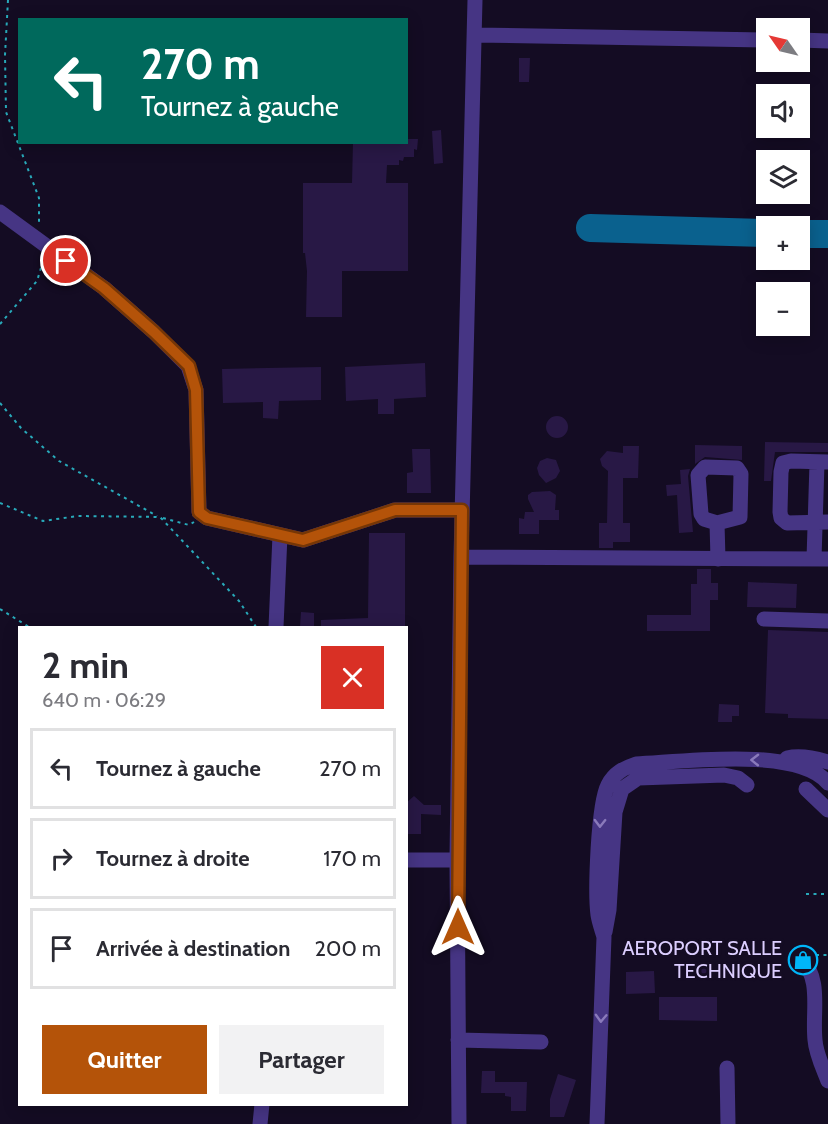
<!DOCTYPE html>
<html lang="fr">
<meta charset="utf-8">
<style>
body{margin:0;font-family:Cabin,sans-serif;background:#f2f2f3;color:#2b2b33;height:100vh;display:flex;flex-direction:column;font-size:22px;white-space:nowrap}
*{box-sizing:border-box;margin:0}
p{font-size:20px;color:#7c7c81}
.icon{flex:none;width:33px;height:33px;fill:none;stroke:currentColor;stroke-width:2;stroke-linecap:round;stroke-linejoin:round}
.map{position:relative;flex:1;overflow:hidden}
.drawer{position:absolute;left:18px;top:626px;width:390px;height:480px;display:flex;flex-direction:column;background:#fff;border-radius:0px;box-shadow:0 3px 15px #0003}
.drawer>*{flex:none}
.top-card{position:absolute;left:18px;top:18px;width:390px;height:126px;border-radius:0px;box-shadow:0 3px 15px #0003;background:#00695c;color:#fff;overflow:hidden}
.needle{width:39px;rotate:304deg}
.buttons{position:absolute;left:756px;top:18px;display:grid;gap:12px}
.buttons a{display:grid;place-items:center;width:54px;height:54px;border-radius:0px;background:#fff;box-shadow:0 3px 15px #0003;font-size:30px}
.pin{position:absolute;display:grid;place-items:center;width:51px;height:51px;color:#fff;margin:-26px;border:3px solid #fff;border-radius:50%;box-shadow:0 2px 6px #0007}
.me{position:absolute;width:66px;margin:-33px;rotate:0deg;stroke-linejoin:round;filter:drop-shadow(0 0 4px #0008)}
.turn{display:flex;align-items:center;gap:21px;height:126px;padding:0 24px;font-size:27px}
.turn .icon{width:78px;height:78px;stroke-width:2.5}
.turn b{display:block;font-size:42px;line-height:51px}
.round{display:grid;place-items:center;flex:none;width:63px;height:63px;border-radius:0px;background:#f2f2f3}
.overview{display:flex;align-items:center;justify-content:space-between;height:102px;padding:0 24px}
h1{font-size:36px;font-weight:700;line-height:45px}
.button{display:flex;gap:12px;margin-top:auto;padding:12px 24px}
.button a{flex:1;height:69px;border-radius:0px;background:#b45309;color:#fff;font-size:24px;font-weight:700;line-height:69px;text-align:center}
.button a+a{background:#f2f2f3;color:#2b2b33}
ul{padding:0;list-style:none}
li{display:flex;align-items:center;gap:18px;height:81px;margin:0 12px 9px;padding:0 12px;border:3px solid #e1e1e2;border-radius:0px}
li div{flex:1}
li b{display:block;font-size:22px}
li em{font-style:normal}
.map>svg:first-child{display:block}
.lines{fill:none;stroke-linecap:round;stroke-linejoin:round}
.taxiway{stroke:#0a618e;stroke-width:28}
.building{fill:#281845}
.path{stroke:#28aaba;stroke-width:2;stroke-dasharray:3 4.5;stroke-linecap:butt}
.minor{stroke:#463584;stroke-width:15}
.oneway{stroke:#8a7abb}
.route-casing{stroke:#753606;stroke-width:15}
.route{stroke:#b45309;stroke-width:10}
.labels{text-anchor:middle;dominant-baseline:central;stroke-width:6;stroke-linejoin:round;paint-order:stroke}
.poi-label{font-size:20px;fill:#dcceff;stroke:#140c23;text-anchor:end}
</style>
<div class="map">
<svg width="828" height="1124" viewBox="0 0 828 1124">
<rect width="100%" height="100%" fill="#140c23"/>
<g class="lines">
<path class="taxiway" d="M590,228L766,233
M800,234H828"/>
</g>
<path class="building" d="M519,58H530L529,82H519Z
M441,130L443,163L434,164L432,131Z
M406,139H418L417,150L414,149V157H404L403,161L399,160V165H387L386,183H408V271H342V317H306L307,271L305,253H303V183H352L353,142H406Z
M425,363L426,397L394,399V414H378V399L346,401L345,367Z
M321,367V400L279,401L278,419L263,418V402L223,403L222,369Z
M546 427a11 11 0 1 1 22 0a11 11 0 1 1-22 0Z
M765,442L828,443V452H775L771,481H764Z
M695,445L742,446V460L705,457L695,464Z
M623,446H639L638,478H623V523H630V542H613V548H599V523H607L608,471L602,466L600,459L607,451L623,453Z
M412,449H430L431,493H407V473L413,472Z
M547,458L556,460L560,471L556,478L546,483L539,475L537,468L540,461Z
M690,469L688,476L693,532L679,533L677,495L667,496L666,485L681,484L680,470Z
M550,491L556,495L555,510H559V520H539V534H519V518L524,519L525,512H534L528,499V495L532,492Z
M369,533H405V627H321V620L368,618Z
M697,569H711V583H718V600H710V631H647V615H691V584H697Z
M748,582L797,584L796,608L747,607Z
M301,612L314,613V627H300Z
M768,630L828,632V719L788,718V714L765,713Z
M719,704L739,705V716H732V722H718Z
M414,796L424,805H441V815L421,814V834H406V803Z
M680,965H712V979H680Z
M654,971L655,993L626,994V972Z
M659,997H717V1021L659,1020Z
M482,1071H495V1082H527L526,1111H511V1097L505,1096V1093H481Z
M558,1074L576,1080L564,1117H550V1099Z"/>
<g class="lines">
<path class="path" d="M8,0L5,55L6,112L39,198V224
M0,324L37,281L44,258
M0,403L21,428L59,461L157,516
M0,503L43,521L78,516L160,517L239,601L256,627
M163,518L189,525L194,522
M0,609L29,627
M806,894H828
M816,955H828"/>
<path class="minor" d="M475,35L766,40
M800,40L828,41
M0,212L104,288L154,332L188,366L196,390L199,512L207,518L303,540L395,510H462
M828,462L791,461L783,463L781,472L780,512L781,518L787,523L828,522
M717,523L740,517L741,474L737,468L705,467L698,475L701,514L704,519L717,523L718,559
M461,557L828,559
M814,559L817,463
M764,619L828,621
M276,627L280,535
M787,758C800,755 815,758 828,762
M806,789L828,810
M406,860H457
M605,932L609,910L615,812L622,789L638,778L724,775L738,778L747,785
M801,958C822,980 812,1011 815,1040C816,1054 823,1068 828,1081
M458,1040L541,1042
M727,1068L728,1124
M260,1124L262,1104
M459,1124L457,860L461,557L475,0
M597,1124L604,937C602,930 599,922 598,915C595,892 598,804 608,785C614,773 624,768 636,764C681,762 798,746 828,783"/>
</g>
<defs><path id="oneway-chevron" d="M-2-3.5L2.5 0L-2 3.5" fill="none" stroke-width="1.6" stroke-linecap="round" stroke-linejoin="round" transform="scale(1.5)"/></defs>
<g class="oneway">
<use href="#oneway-chevron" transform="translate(755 760) rotate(-179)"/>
<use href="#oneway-chevron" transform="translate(600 823) rotate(91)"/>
<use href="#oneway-chevron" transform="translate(601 1018) rotate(92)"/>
</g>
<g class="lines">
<g class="route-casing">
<path id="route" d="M66,261L104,288L154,332L189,366L196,390L199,512L207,518L303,540L395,510H462L458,927"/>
</g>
<use href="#route" class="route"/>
</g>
<defs>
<g id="shop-ring" transform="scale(1.5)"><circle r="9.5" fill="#140c23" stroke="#00b6f9" stroke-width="1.5"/><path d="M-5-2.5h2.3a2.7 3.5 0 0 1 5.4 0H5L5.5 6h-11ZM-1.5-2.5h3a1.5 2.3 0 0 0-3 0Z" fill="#00b6f9"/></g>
</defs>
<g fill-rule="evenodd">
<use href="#shop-ring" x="803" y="960"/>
</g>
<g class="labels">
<g class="poi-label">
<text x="782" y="948">AEROPORT SALLE<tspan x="782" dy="23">TECHNIQUE</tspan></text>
</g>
</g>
</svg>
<div class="buttons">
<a><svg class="needle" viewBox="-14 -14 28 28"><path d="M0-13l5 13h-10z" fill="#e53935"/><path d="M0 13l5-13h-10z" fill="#7c7c81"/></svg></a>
<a><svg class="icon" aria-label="sound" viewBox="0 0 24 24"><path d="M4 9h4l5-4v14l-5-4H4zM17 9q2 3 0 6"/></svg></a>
<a><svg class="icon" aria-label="layers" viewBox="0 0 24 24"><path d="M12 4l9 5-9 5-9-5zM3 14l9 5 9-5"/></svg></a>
<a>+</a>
<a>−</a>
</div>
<div class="pin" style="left:66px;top:261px;background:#d93025"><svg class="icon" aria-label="arrive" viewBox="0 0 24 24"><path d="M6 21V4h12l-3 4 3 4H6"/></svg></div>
<svg class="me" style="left:458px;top:927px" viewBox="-20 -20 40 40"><path d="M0-17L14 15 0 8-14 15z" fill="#b45309" stroke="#fff" stroke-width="4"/></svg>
<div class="top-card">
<div class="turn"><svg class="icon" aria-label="left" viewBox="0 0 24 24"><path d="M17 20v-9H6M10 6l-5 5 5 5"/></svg><div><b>270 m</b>Tournez à gauche</div></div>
</div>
<section class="drawer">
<div class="overview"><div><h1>2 min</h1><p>640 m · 06:29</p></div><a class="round" style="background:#d93025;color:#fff"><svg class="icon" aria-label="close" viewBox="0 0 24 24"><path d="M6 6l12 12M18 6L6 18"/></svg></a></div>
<ul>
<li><svg class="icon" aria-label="left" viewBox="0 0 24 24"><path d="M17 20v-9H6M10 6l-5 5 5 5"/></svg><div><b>Tournez à gauche</b></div><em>270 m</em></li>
<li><svg class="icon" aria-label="right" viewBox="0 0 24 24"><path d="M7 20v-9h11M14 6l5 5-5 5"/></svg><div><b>Tournez à droite</b></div><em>170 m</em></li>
<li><svg class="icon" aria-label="arrive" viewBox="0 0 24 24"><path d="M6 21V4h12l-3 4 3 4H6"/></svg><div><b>Arrivée à destination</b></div><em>200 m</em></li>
</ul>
<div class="button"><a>Quitter</a><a>Partager</a></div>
</section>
</div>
